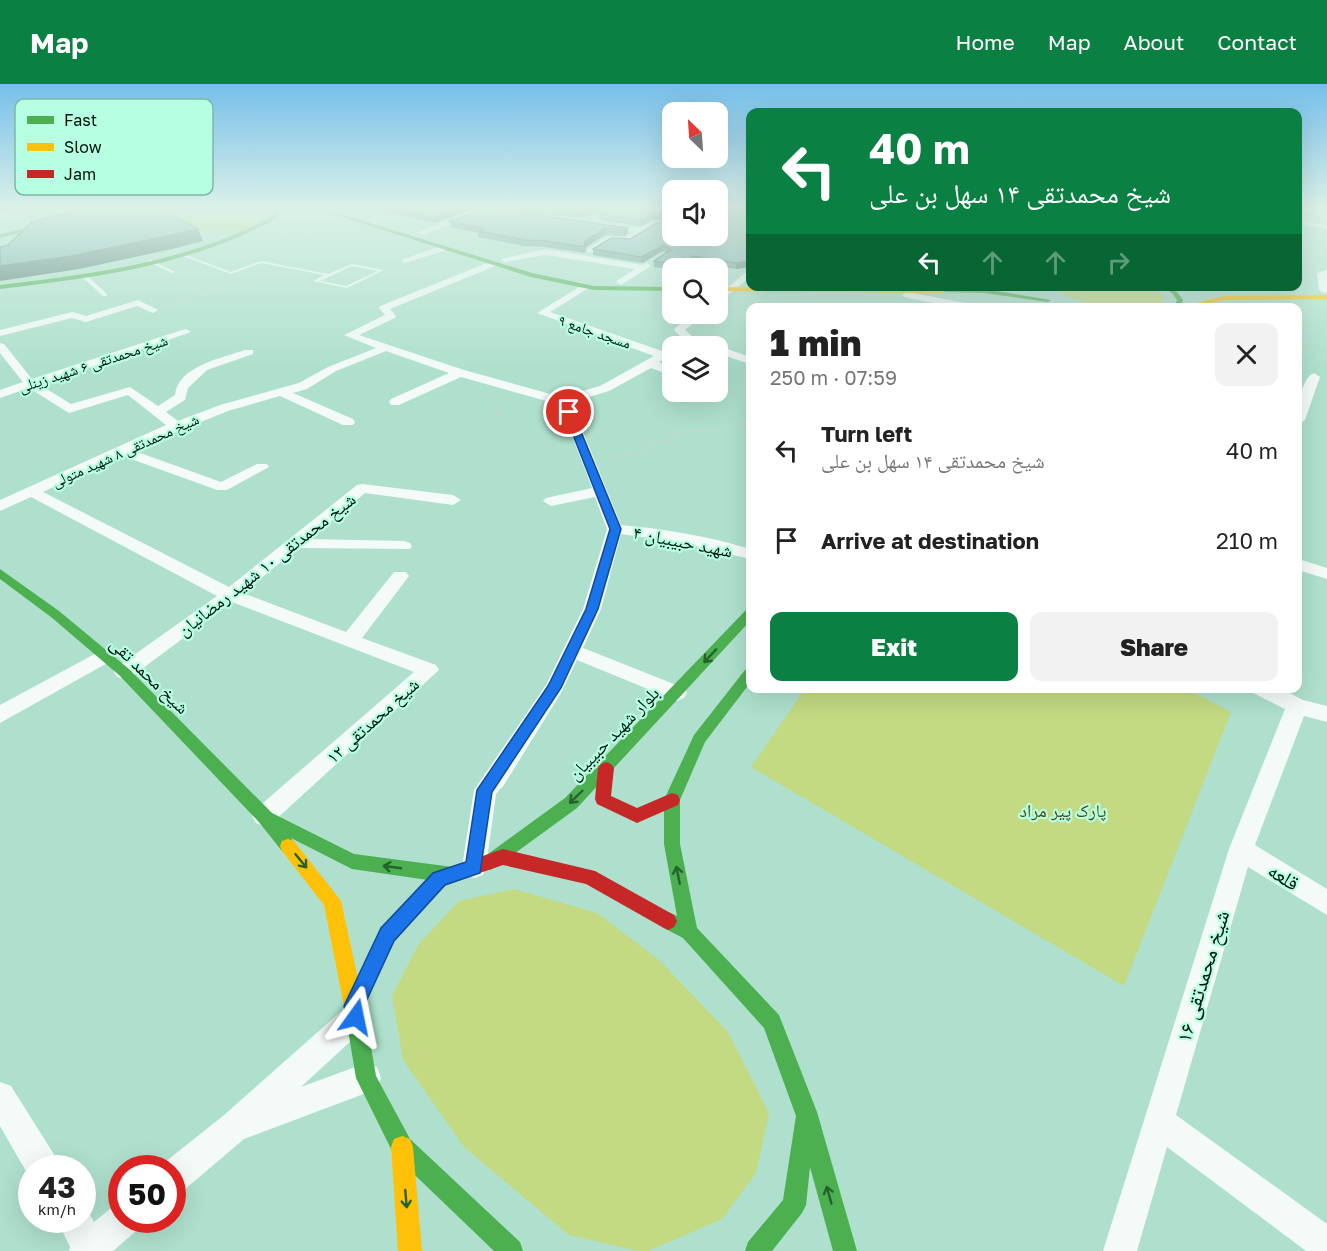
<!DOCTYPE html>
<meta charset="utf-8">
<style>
body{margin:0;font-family:"Golos Text","Noto Naskh Arabic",sans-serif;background:#f2f2f2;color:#222;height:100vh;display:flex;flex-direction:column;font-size:22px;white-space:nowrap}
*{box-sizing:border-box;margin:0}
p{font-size:20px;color:#767676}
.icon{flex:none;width:33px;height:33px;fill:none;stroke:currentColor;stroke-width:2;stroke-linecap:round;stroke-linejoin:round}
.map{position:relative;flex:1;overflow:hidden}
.panel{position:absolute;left:746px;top:219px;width:556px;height:390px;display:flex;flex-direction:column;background:#fff;border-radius:12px;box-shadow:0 6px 24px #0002}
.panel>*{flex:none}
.banner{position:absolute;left:746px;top:24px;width:556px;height:183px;border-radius:12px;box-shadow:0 6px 24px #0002;background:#0b8043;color:#fff;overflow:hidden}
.needle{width:39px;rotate:335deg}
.fabs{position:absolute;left:662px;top:18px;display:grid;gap:12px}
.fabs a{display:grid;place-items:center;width:66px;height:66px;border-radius:12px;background:#fff;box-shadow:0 6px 24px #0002;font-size:30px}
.speed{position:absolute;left:18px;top:1071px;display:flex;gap:12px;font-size:30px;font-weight:700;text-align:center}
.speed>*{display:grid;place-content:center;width:78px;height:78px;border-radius:50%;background:#fff;box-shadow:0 6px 24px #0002;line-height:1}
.speed small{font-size:15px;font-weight:400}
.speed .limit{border:9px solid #d22;background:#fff;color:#111}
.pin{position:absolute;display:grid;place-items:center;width:51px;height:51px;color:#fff;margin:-26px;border:3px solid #fff;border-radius:50%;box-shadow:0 2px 6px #0007}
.me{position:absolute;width:66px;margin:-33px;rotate:12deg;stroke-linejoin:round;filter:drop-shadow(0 0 4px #0008)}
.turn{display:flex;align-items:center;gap:21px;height:126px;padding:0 24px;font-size:27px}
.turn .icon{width:78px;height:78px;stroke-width:2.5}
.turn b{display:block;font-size:42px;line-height:51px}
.lanes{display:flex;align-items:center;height:57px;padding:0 24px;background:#0003;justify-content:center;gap:30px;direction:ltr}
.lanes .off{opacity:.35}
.round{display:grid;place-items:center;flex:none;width:63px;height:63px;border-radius:12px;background:#f2f2f2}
.overview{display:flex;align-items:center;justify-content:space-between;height:102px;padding:0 24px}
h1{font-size:36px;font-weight:800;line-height:45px}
.action{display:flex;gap:12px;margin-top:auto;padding:12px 24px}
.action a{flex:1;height:69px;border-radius:12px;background:#0b8043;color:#fff;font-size:24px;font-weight:800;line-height:69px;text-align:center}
.action a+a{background:#f2f2f2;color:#222}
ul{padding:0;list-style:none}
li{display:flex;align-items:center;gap:18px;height:90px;padding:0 24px}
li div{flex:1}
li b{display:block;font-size:22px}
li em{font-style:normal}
header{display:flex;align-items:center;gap:36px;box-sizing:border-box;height:84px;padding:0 30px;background:#0b8043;color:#fff}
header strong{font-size:28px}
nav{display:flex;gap:33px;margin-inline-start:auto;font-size:21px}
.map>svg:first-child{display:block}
.green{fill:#c3d982}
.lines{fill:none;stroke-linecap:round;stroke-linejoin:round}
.path-far2{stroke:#c7d7d0;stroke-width:1.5;stroke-dasharray:1.5 2;stroke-linecap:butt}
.path-far1{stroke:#c7d7d0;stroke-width:2;stroke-dasharray:1.5 2;stroke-linecap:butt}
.path{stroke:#c7d7d0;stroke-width:3;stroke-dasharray:2 3;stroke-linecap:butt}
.lane{fill:#f3faf8;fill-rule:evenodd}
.street{fill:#f3faf8;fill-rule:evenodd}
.fast{fill:#4caf50;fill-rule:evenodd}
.slow{fill:#ffc107;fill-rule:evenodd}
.jam{fill:#c62828;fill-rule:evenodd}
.wall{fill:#65978f}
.shaded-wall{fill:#537b74}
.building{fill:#76b0a6;stroke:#537b74;stroke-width:1.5}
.oneway{stroke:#26622e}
.route{fill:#1a73e8;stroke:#114b97;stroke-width:1.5}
.labels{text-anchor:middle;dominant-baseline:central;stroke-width:4.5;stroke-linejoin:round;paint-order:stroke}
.far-street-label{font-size:15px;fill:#00140b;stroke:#b6ffe2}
.street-label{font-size:18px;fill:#00140b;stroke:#b6ffe2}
.park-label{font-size:18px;fill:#4b4910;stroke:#b6ffe2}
.near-street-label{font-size:21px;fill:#00140b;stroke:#b6ffe2}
.key{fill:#b6ffe2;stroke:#7fb8a2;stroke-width:1.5}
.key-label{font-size:16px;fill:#00140b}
</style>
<header>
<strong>Map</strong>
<nav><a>Home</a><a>Map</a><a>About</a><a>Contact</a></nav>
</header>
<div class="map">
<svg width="1327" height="1167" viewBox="0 0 1327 1167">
<rect width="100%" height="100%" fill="#aee0cd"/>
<path class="green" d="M186,125H267C263,137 246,149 234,149C208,148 174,135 149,128Z
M1054,203H1151L1163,211L1164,216C1147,234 1070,222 1054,203Z
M805,605H1187L1231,628L1124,902L751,683Z
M514,805L597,829L659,876L728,948L769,1029L756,1089L722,1135L648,1167H638L569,1151L464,1063L403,976L392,912L418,861L459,817Z"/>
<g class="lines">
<path class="path-far2" d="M275,155L333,146
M204,209L226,202"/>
<path class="path-far1" d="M167,221L209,208"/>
<path class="path" d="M495,331L501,315
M605,371L646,370L645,359L671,357L672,350L750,340"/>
<path class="lane" d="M181,169L231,188L261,177L328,190L352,180L384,186L347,204L313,197L324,191L261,179L231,190L180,171ZM352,182L378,187L346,202L320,197Z
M149,176H151L175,188L172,189L149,178Z
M81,190H85L107,210V212H103L81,192Z"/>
<path class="street" d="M17,125H30L0,133V129Z
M477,125H488L423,151L416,149Z
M672,136V140L656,142L629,159L611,158L593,169L586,167L606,153L625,154L635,148L601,143V139L641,144L651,138Z
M1298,136L1327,141V145L1298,140Z
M441,162L445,165L444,167L405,179L401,176Z
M545,165L642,181L647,179L651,182L621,201L616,198L618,196L635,185L545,171L505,178L501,175Z
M492,177L496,180L495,182L390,225L396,232L395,234L359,251L464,286L561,313L600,302L654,272L537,229L584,200L592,202L550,228L662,267L682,254L674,246L675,244L694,230H705L685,246L693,253L750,273V280L717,269V262H701L690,259L684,262H672V270L659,278L672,284V292L651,284L609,307L569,319L575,328L621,441C665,445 708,452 750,465V475L684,459L621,450L601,525L583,564L684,604L687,609L684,614L677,617L577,576L561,609L504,701L496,710L486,783L483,791L474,794L465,791L462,783L474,706L546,601L583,525L607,445L595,413L551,422L543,417L546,414L592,404L563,328L557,320L461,293L399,321H391L389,318L391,315L449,289L386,267L336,287L307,305L293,309L353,335L355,338L353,341H343L280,312L228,327L132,366L221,398L257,380H267L269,383L227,406H217L120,371L43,408L229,503L357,401L362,400L453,411L461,416L453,421L365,409L310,455L404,457L410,459L412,462L410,465L298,464L243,509L346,548L394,488H406L409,492L406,496L362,554L436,581L439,586L272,739L264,742L256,739L252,732L256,725L414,588L232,518L131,593L124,595L117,593L114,588L117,583L217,512L31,413L0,427V416L166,341L128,311L69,329L29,304L0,314V306L23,298L0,269V259L4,260L32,295L182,246L186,245L191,248L40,301L71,320L130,303L158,322L175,311C178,282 222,274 245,266H253V270L207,286L188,304L185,316L166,328L178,337L220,321L299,299L328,283L376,264L344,251L385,231L379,224L380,222Z
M750,185V193L717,220V212Z
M1327,186V208L1324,209L1319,206L1317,189Z
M907,208L976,221L981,224H957L904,213L902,211Z
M138,216L158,226L153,229L137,222L86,238L72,234L0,252V246L72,228L86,232Z
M1314,289L1320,293L1305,336L1298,340C1298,327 1300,294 1314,289Z
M1298,475L1327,484V495L1298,486Z
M104,565L111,567L114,572L111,577L0,639V621Z
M1250,604H1279L1303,616L1327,622V638L1304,632L1255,761L1327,805V831L1248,783L1176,1031L1327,1140V1167H1306L1167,1063L1137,1167H1103L1229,765L1285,625L1253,609Z
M356,919L366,923L370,933L366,943L301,1003L366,979L377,983L381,994L377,1005L244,1055L184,1106L172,1110V1084H159L160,1082L223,1032L346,923Z
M0,998L11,1002L55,1072L59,1084H32L31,1096L0,1042Z
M122,1120V1136H140L135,1148L113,1167H69L70,1163L57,1136H82V1123L86,1124L94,1138L111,1124Z"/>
<path class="fast" d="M90,125L136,128L133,130Z
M274,125H280L279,133C191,182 98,193 0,205V201C97,189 187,179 274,131Z
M317,125H325L532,189L594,202L672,203V207L594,206L531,193Z
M59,137L61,140L0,154V150Z
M1161,202C1173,202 1177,207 1183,216L1181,224H1174L1177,216L1172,209Z
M942,205H984L1051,216L1048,218L984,209L940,208Z
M0,485L59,527L129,585L272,729L354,770L460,784L463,790L460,796L446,801L393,857L364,922L376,992L410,1055L520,1158L523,1167H494L394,1071L356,994L344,922L381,845L428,796L352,785L291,754L296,762L294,767L288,769L282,767L258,737L119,591L51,533L0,495Z
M750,525V537L577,724L496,783L490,786L484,783L481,778L484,773L565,714L746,526Z
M750,584V599L705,658L680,716V760L697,844L779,931L817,1028L857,1167H833L810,1083L806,1121L802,1129L772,1167H745L748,1158L783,1116L796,1032L764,944L683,854L662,843L659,837L662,831L668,828L677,832L664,760V716L694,651L745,586Z"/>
<path class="slow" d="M717,203L942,205L945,207L942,209L717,207Z
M1327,211V215L1224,216L1190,224H1175L1224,212Z
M288,755L294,757L341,817L364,922L361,929L354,932L347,929L344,922L324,821L282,767L280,762L282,757Z
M402,1052L410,1055L413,1063L422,1167H398L391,1063L394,1055Z"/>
<path class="jam" d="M606,678L611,680L614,684L611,712L637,724L672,709L678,711L680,716L678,721L637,739L597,720L595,715L598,684L601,680Z
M503,765L595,787L674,831L677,837L674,843L668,846L662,843L586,800L503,781L454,798L448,796L445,790L448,784Z"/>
</g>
<path class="wall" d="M372,125H472L434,139Z
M497,125H608L580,134Z
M672,125V134L651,136L641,142L599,136V130Z
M750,125V183L736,185L693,178L688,181L683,180L677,184H672V186L654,183V177L666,169L663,167L642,179L593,171V165Z
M450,137L628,144V149L624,152L605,151L586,163L585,169L545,163L524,162L478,153V149L451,143Z"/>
<path class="shaded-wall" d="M457,125H472L434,139L433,134Z
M590,125H608L580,134V128Z
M672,128V134L651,136L641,142L640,136L651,130Z
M628,144V149L624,152V146Z
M198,145L203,157L172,165L79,185L0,197V182Z
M604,145L605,151L586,163L585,169V157Z
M663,161V167L642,179L641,173Z
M693,172V178L688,181L689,175Z
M683,174V180L677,184H674V180Z
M750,177V183L736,185V179Z"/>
<path class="building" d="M108,125H162L198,145L167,152L72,172L0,182V163L8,161L31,139L57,131Z
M394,125H457L433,134Z
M484,125H494L628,144L624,146L604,145L585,157L584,163L545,157L524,156L478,147L485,145L450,137Z
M547,125H590L580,128Z
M609,125H672V129L651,130L640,136L599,130Z
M717,125H750V177L736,179L693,172L689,175L683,174L674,180L654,177L671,166L663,161L641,173L593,165L611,154L630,155L657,139L672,135V152H717Z"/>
<defs><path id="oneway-shaft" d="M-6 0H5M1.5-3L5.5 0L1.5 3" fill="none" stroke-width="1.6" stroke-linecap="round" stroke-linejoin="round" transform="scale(1.5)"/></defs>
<g class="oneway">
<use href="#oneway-shaft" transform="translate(710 572) rotate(133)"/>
<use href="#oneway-shaft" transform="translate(576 713) rotate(136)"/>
<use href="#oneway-shaft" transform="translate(301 777) rotate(51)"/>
<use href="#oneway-shaft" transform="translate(392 783) rotate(-172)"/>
<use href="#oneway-shaft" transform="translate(678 791) rotate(-101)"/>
<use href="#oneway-shaft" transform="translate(829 1111) rotate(-106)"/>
<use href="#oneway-shaft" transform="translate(406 1115) rotate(85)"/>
</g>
<linearGradient id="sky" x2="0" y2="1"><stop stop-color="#76bfea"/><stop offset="0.43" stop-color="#dbf1e8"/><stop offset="1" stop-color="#dbf1e8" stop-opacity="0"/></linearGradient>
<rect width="1327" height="288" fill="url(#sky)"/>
<path class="route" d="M566,326L573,328L621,445L598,525L561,604L492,708L480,789L445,801L394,857L364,922L366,933L363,940L356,943L349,940L344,922L381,844L433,789L466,778L477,706L548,602L586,525L610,445L564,328Z"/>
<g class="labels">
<g class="far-street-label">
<text transform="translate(595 247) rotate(19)">مسجد جامع ۹</text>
<text transform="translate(93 279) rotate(-18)">شیخ محمدتقی ۶ شهید زینلی</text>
<text transform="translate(125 366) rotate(-24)">شیخ محمدتقی ۸ شهید متولی</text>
</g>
<g class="street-label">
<text transform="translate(683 457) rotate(11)">شهید حبیبیان ۴</text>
<text transform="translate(266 480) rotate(-38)">شیخ محمدتقی ۱۰ شهید رمضانیان</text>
<text transform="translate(150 591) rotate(44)">شیخ محمد تقی</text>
<text transform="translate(372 636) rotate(-42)">شیخ محمدتقی ۱۲</text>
<text transform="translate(613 649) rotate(-46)">بلوار شهید حبیبیان</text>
</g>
<g class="park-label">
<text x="1063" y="726">پارک پیر مراد</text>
</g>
<g class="near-street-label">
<text transform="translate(1284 792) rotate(32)">قلعه</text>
<text transform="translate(1202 892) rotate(-73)">شیخ محمدتقی ۱۶</text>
</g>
</g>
<rect x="15" y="15" width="198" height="96" rx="9" class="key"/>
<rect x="27" y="32" width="27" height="8" fill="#4caf50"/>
<rect x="27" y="59" width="27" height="8" fill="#ffc107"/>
<rect x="27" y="86" width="27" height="8" fill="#c62828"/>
<g class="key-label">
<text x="64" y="42">Fast</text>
<text x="64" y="69">Slow</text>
<text x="64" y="96">Jam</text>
</g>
</svg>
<div class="fabs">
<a><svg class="needle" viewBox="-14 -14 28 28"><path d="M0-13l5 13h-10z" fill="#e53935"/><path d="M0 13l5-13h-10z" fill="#767676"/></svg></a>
<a><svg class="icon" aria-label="sound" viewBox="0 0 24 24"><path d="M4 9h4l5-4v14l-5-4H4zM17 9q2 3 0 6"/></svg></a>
<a><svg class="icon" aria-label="search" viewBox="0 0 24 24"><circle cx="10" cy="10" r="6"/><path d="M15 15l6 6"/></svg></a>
<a><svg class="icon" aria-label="layers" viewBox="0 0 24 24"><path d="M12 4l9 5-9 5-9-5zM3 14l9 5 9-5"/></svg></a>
</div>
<div class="speed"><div>43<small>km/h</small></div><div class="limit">50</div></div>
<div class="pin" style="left:569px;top:328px;background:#d93025"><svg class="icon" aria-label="arrive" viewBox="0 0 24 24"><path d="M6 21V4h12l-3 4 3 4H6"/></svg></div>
<svg class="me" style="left:356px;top:933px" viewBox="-20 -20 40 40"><path d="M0-17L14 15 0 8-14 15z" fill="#1a73e8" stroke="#fff" stroke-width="4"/></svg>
<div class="banner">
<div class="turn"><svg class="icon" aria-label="left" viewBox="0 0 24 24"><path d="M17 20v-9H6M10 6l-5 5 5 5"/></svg><div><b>40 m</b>شیخ محمدتقی ۱۴ سهل بن علی</div></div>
<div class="lanes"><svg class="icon" aria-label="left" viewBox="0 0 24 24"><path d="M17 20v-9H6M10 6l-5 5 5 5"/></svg><svg class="icon off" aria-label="ahead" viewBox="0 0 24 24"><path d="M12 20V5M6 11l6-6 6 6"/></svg><svg class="icon off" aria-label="ahead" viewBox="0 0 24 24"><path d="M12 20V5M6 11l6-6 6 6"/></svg><svg class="icon off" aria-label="right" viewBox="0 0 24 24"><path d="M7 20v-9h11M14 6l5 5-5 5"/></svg></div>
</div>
<section class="panel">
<div class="overview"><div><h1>1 min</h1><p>250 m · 07:59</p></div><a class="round"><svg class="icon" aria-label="close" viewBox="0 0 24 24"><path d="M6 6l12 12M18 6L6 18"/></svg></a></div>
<ul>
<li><svg class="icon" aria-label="left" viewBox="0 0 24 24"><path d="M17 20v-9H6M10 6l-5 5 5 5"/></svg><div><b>Turn left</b><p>شیخ محمدتقی ۱۴ سهل بن علی</p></div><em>40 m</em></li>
<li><svg class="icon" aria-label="arrive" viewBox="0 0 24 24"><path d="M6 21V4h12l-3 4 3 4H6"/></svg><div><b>Arrive at destination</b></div><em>210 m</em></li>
</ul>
<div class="action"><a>Exit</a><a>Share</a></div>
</section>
</div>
